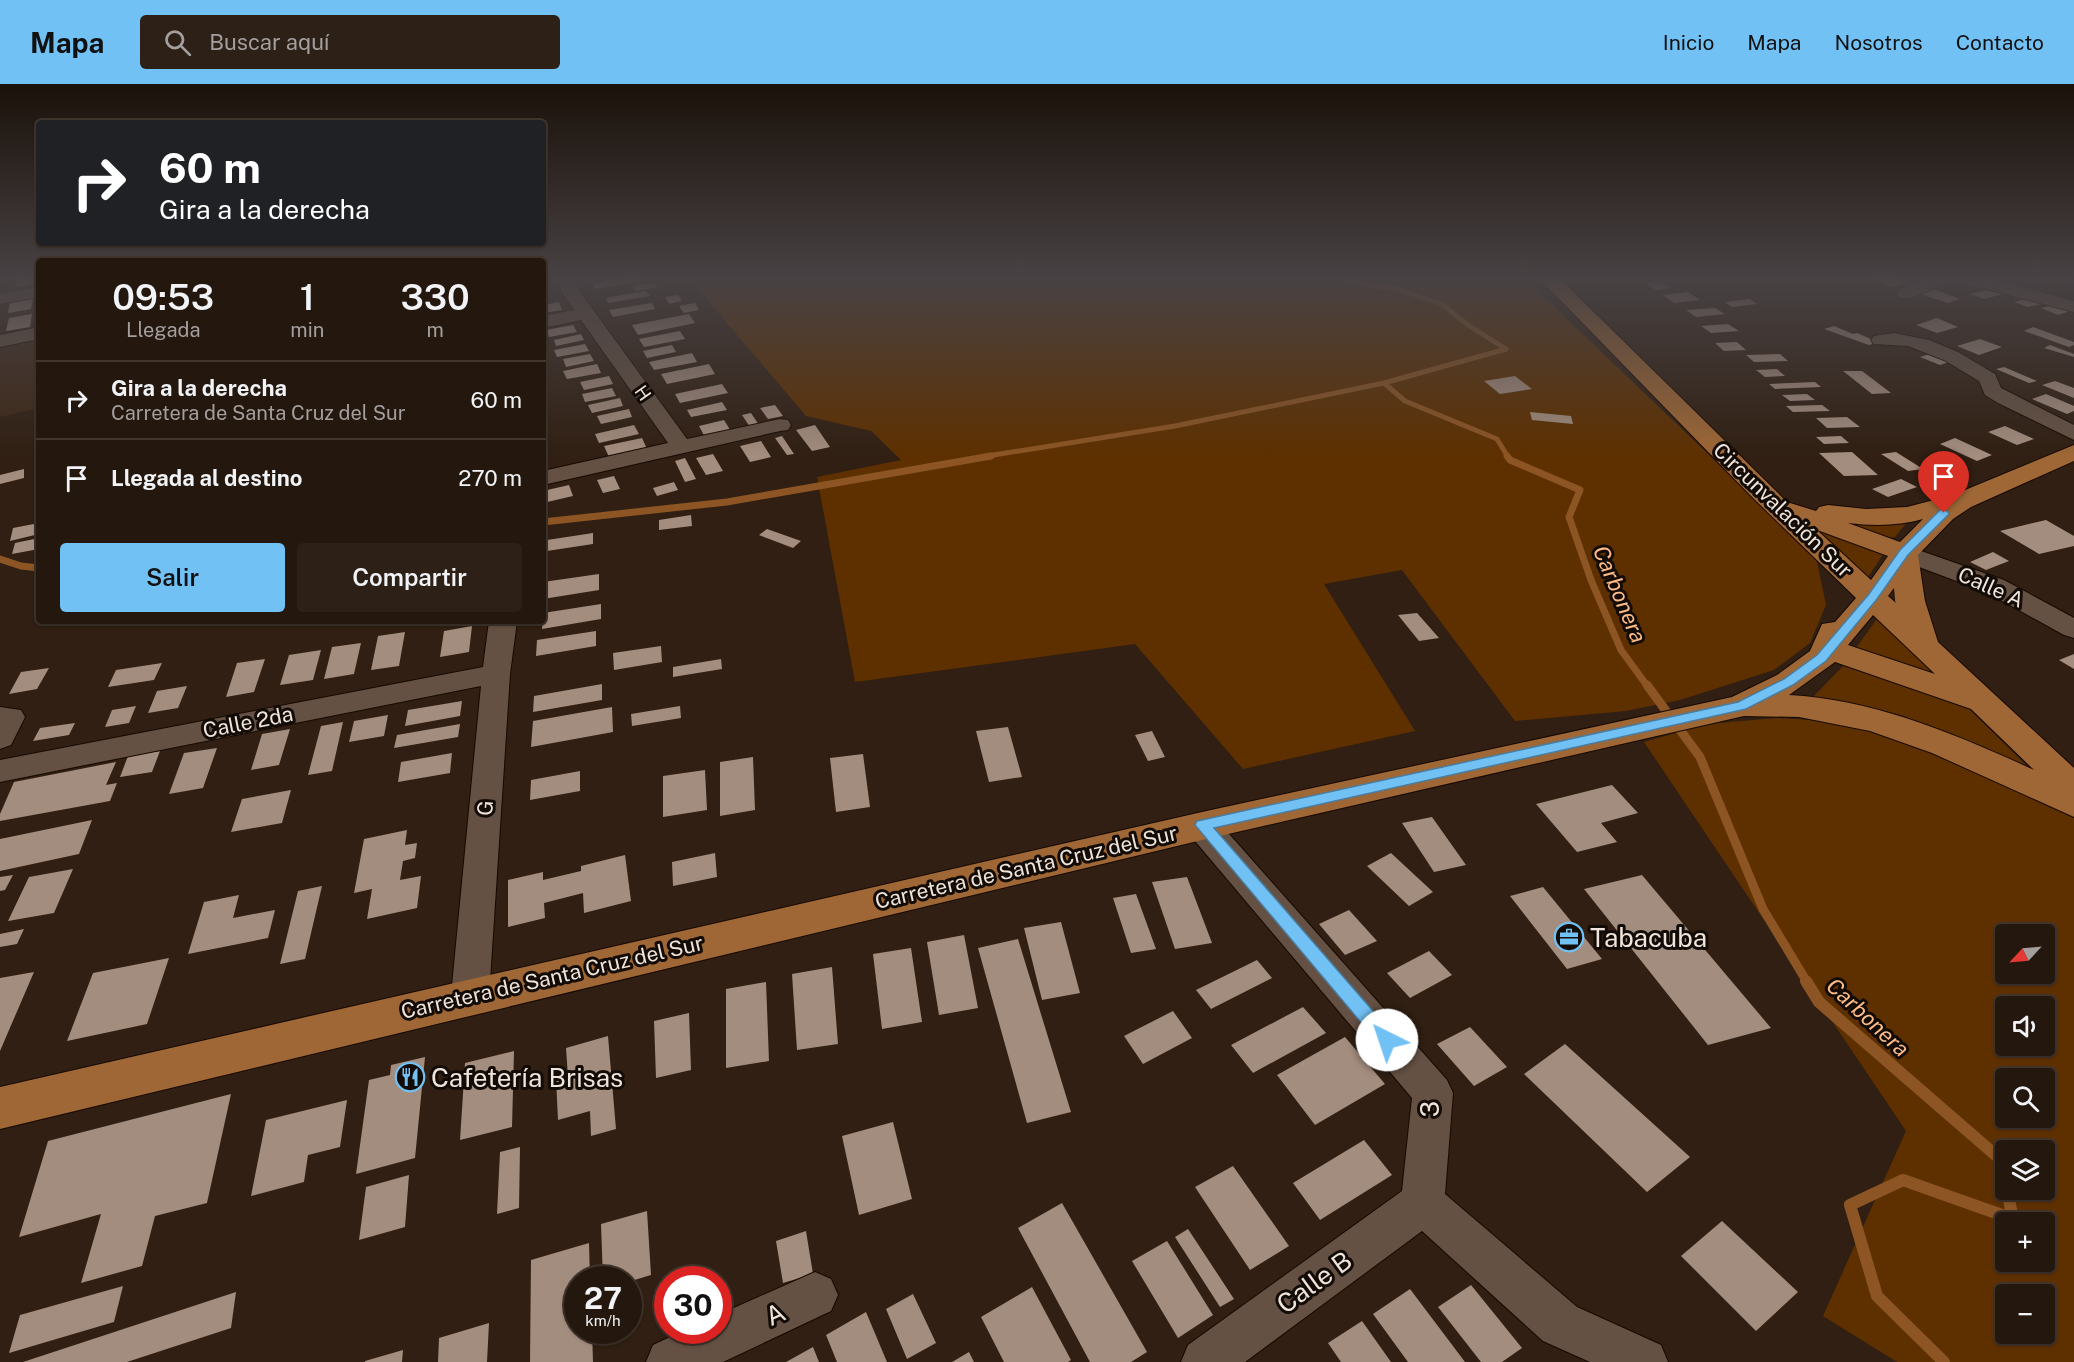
<!DOCTYPE html>
<html lang="es">
<meta charset="utf-8">
<style>
body{margin:0;font-family:"Public Sans",sans-serif;background:#2c2017;color:#f1f3f6;height:100vh;display:flex;flex-direction:column;font-size:22px;white-space:nowrap}
*{box-sizing:border-box;margin:0}
p{font-size:20px;color:#a39f9e}
.icon{flex:none;width:33px;height:33px;fill:none;stroke:currentColor;stroke-width:2;stroke-linecap:round;stroke-linejoin:round}
.map{position:relative;flex:1;overflow:hidden}
.panel{position:absolute;left:36px;top:174px;width:510px;height:366px;display:flex;flex-direction:column;background:#24170e;border-radius:6px;box-shadow:0 2px 4px #0004,0 0 0 2px #41362e}
.panel>*{flex:none}
.banner{position:absolute;left:36px;top:36px;width:510px;height:126px;border-radius:6px;box-shadow:0 2px 4px #0004,0 0 0 2px #41362e;background:#202124;color:#fff;overflow:hidden}
.needle{width:39px;rotate:244deg}
.buttons{position:absolute;left:1995px;top:840px;display:grid;gap:12px}
.buttons a{display:grid;place-items:center;width:60px;height:60px;border-radius:6px;background:#24170e;box-shadow:0 2px 4px #0004,0 0 0 2px #41362e;font-size:30px}
.speed{position:absolute;left:564px;top:1182px;display:flex;gap:12px;font-size:30px;font-weight:700;text-align:center}
.speed>*{display:grid;place-content:center;width:78px;height:78px;border-radius:50%;background:#24170e;box-shadow:0 2px 4px #0004,0 0 0 2px #41362e;line-height:1}
.speed small{font-size:15px;font-weight:400}
.speed .limit{border:9px solid #d22;background:#fff;color:#111}
.pin{position:absolute;display:grid;place-items:center;width:51px;height:51px;color:#fff;margin:-62px -26px;border-radius:50% 50% 50% 0;rotate:-45deg;box-shadow:0 0 6px #0007}
.pin .icon{rotate:45deg}
.me{position:absolute;width:66px;margin:-33px;rotate:319deg;stroke-linejoin:round;filter:drop-shadow(0 0 4px #0008)}
.turn{display:flex;align-items:center;gap:21px;height:126px;padding:0 24px;font-size:27px}
.turn .icon{width:78px;height:78px;stroke-width:2.5}
.turn b{display:block;font-size:42px;line-height:51px}
.eta{display:flex;justify-content:space-evenly;align-items:center;height:102px;text-align:center}
.eta b{font-size:36px;font-weight:600;line-height:42px}
.primary-button{display:flex;gap:12px;margin-top:auto;padding:12px 24px}
.primary-button a{flex:1;height:69px;border-radius:6px;background:#72c1f5;color:#111;font-size:24px;font-weight:600;line-height:69px;text-align:center}
.primary-button a+a{background:#2c2017;color:#f1f3f6}
ul{padding:0;list-style:none}
li{display:flex;align-items:center;gap:18px;height:78px;padding:0 24px;border-top:2px solid #41362e}
li div{flex:1}
li b{display:block;font-size:22px}
li em{font-style:normal}
header{display:flex;align-items:center;gap:36px;box-sizing:border-box;height:84px;padding:0 30px;background:#72c1f5;color:#111}
header strong{font-size:28px}
nav{display:flex;gap:33px;margin-inline-start:auto;font-size:21px}
.search{width:420px;height:54px;background:#2c2017;display:flex;align-items:center;gap:15px;box-sizing:border-box;padding:0 21px;border-radius:6px;color:#a39f9e;font-size:22px}
.map>svg:first-child{display:block}
.built{fill:#3d2716}
.green{fill:#5e3000;fill-rule:evenodd}
.lines{fill:none;stroke-linecap:round;stroke-linejoin:round}
.stream-far3{stroke:#8c5523;stroke-width:5}
.stream-far2{stroke:#8c5523;stroke-width:7}
.stream-far1{stroke:#8c5523;stroke-width:9}
.stream{stroke:#8c5523;stroke-width:12}
.building{fill:#a38d7e}
.minor-casing{stroke:#170901;stroke-width:2}
.major-casing{stroke:#170901;stroke-width:2}
.minor{fill:#645143;fill-rule:evenodd}
.major{fill:#9e6735;fill-rule:evenodd}
.route{fill:#72c1f5;stroke:#4a7d9f;stroke-width:1.5}
.labels{text-anchor:middle;dominant-baseline:central;stroke-width:6;stroke-linejoin:round;paint-order:stroke}
.far-street-label{font-size:18px;fill:#efe4db;stroke:#120b06}
.street-label{font-size:21px;fill:#efe4db;stroke:#120b06}
.water-label{font-size:22px;font-style:italic;fill:#fdbb87;stroke:#120b06}
.near-poi-label{font-size:26px;fill:#efe4db;stroke:#120b06;text-anchor:start}
.near-street-label{font-size:26px;fill:#efe4db;stroke:#120b06}
</style>
<header>
<strong>Mapa</strong>
<div class="search"><svg class="icon" aria-label="search" viewBox="0 0 24 24"><circle cx="10" cy="10" r="6"/><path d="M15 15l6 6"/></svg>Buscar aquí</div>
<nav><a>Inicio</a><a>Mapa</a><a>Nosotros</a><a>Contacto</a></nav>
</header>
<div class="map">
<svg width="2074" height="1278" viewBox="0 0 2074 1278">
<rect width="100%" height="100%" fill="#301f12"/>
<path class="built" d="M39,256V324L0,333V263Z"/>
<path class="green" d="M689,194H1524L1816,473L1826,521L1810,559L1774,586L1680,616L1626,627L1515,637L1402,486L1324,500L1415,647L1243,685L1135,560L855,598L817,393L901,376L871,347L806,332Z
M1821,432L1908,437L1895,453L1884,455Z
M1813,442L1884,469L1868,493Z
M1879,532L1944,593L1856,564Z
M1847,578L1963,619L2030,685L1904,632L1856,620L1812,614Z
M1776,634L1843,638L1916,661L1988,692L2074,734V1278H1897L1823,1232L1906,1047L1644,658L1707,640ZM2006,850H2044V890H2006ZM2006,922H2044V962H2006ZM2006,994H2044V1034H2006ZM2006,1066H2044V1106H2006ZM2006,1138H2044V1178H2006ZM2006,1210H2044V1250H2006Z"/>
<g class="lines">
<path class="stream-far3" d="M1347,194L1352,198L1397,205L1442,220L1468,241L1506,265L1384,299L1405,317L1497,355L1508,373
M981,373L1175,342L1384,299"/>
<path class="stream-far2" d="M1507,372L1510,376L1580,406L1569,433L1591,496L1621,566L1648,603
M543,438L727,418L991,372
M0,475L21,482L39,484"/>
<path class="stream-far1" d="M1647,601L1700,673L1763,825L1807,898"/>
<path class="stream" d="M1806,897L1819,918L2000,1075L2006,1100
M1944,1278L1877,1212L1850,1121L1903,1096L2013,1135L2007,1106"/>
</g>
<path class="building" d="M17,194H34L33,200L15,203Z
M625,194H642L644,197L595,205L592,200Z
M1868,194H1896L1907,198L1893,203Z
M1660,197L1671,204L1656,206L1645,199Z
M654,199L657,203L636,207L633,202Z
M1998,203L2011,208L1984,215L1970,210Z
M1931,204L1960,215L1948,219L1918,209Z
M646,207L650,212L608,219L606,214Z
M1688,208L1700,216L1674,219L1663,211Z
M678,211L682,217L669,220L665,213Z
M2031,213L2045,219L2028,223L2014,218Z
M33,214L31,225L8,229L10,217Z
M1750,215L1757,220L1732,223L1725,218Z
M559,218L562,226L543,229V221Z
M652,219L655,225L613,233L609,226Z
M695,219L699,226L684,229L679,222Z
M2053,221L2070,227L2058,231L2041,224Z
M1715,224L1725,230L1696,233L1686,226Z
M32,230L30,243L6,247L9,234Z
M689,230L695,239L638,251L632,241Z
M1937,234L1958,243L1937,249L1916,241Z
M1728,240L1739,247L1711,249L1701,242Z
M573,241L577,248L549,253L546,246Z
M1834,242L1853,250L1857,249L1878,258L1869,261L1824,245Z
M2033,243L2074,258V261L2069,263L2024,247Z
M680,247L685,255L644,263L639,255Z
M581,250L584,256L556,262L554,256Z
M1980,255L2002,263L1979,271L1957,262Z
M1737,258L1746,266L1724,267L1715,259Z
M585,260L589,267L557,273L554,266Z
M672,261L676,268L647,274L643,267Z
M2050,261L2074,270V273L2044,264Z
M692,269L697,278L654,286L649,278Z
M590,270L594,277L566,283L563,275Z
M1780,270L1788,277L1754,278L1746,271Z
M1930,270L1949,278L1940,281L1920,273Z
M597,280L601,289L567,295L563,287Z
M709,280L715,290L667,300L661,290Z
M2004,283L2037,297L2029,299L1996,285Z
M1777,285L1785,292L1765,293L1756,286Z
M1843,287H1862L1891,309L1872,310Z
M609,292L613,300L584,306L580,298Z
M1515,292L1532,305L1500,310L1484,297Z
M2055,297L2074,304V314L2042,301Z
M1815,298L1821,303L1775,305L1769,300Z
M722,300L728,309L680,319L675,310Z
M612,304L616,312L585,318L582,310Z
M1807,310L1815,316L1790,317L1782,311Z
M2046,310L2074,322V327L2067,330L2032,315Z
M620,314L623,322L592,329L588,321Z
M722,318L727,326L691,333L687,326Z
M775,321L783,332L768,335L760,324Z
M1822,321L1830,327L1793,328L1786,322Z
M629,325L632,333L601,340L597,332Z
M1530,328L1571,332L1573,340L1532,336Z
M751,329L759,341L750,343L742,331Z
M1847,333L1860,343L1827,344L1816,334Z
M724,336L732,349L706,355L699,342Z
M634,341L639,350L599,359L595,350Z
M815,341L830,363L812,367L796,346Z
M2005,342L2034,355L2017,361L1988,348Z
M782,352L794,370L787,371L775,354Z
M1841,352L1849,359L1824,360L1816,353Z
M642,354L647,365L609,373L604,362Z
M1955,354L1992,371L1977,377L1940,360Z
M761,357L771,373L750,378L740,362Z
M1852,368L1878,391L1844,392L1819,369Z
M1896,368L1923,385L1908,387L1881,370Z
M713,370L723,387L706,391L696,374Z
M685,374L696,395L685,398L675,377Z
M24,385V394L0,400V391Z
M614,392L620,405L603,409L597,396Z
M1901,395L1917,403L1888,413L1872,405Z
M674,398L678,406L657,412L653,404Z
M569,401L573,412L543,419V407Z
M691,431L692,442L659,446V436Z
M2046,436L2074,452V462L2039,470L2000,447Z
M39,439V450L10,457L13,444Z
M767,445L801,457L793,464L759,451Z
M593,449V460L547,467V456Z
M39,454V465L12,470L15,459Z
M1993,468L2009,477L1986,486L1970,478Z
M599,490V506L543,515V498Z
M601,520V535L542,545L543,529Z
M1417,529L1439,554L1419,557L1398,531Z
M472,542L469,568L440,573L444,547Z
M596,547V562L536,572L537,556Z
M405,548L399,582L371,586L378,552Z
M361,559L354,590L324,595L332,563Z
M661,562L662,578L614,586L613,569Z
M321,566L313,596L280,601L289,571Z
M2074,570V585L2059,576Z
M265,575L254,608L226,613L237,579Z
M721,575L722,585L673,593V583Z
M162,579L154,596L108,603L116,586Z
M49,584L37,605L9,610L21,588Z
M602,600V616L533,628L534,612Z
M187,602L178,624L148,629L157,607Z
M462,617L460,632L405,642L408,626Z
M136,622L129,639L105,643L112,626Z
M680,622L681,634L632,642L631,630Z
M612,623L613,648L531,663L533,637Z
M388,631L384,652L349,658L354,637Z
M343,638L332,687L308,691L321,642Z
M75,639L69,651L33,657L40,644Z
M460,640L458,653L394,664L397,651Z
M1008,643L1022,693L989,698L976,647Z
M290,645L279,681L251,686L262,650Z
M1152,647L1165,673L1148,677L1135,651Z
M217,664L203,704L169,710L184,669Z
M160,667L152,688L120,693L128,672Z
M452,669L450,689L398,698L401,678Z
M863,670L870,723L836,728L830,674Z
M753,673L755,726L720,732V678Z
M116,678L106,701L117,699L110,717L0,737V730L14,698Z
M705,686L707,726L663,733V692Z
M580,687V707L530,716L531,696Z
M1612,701L1638,729L1601,739L1617,758L1577,768L1536,720Z
M291,706L282,739L231,748L242,715Z
M1432,733L1466,781L1434,788L1402,739Z
M92,736L79,770L0,787V755Z
M407,746L405,761L417,759L415,774L403,777L400,796L421,792L417,824L367,835L372,805L354,809L364,755Z
M715,769L717,793L673,802L672,778Z
M1391,769L1433,808L1409,822L1367,782Z
M625,771L631,817L584,829L583,809L544,819L545,834L508,843V796L543,788V796L581,787V782Z
M73,785L54,829L8,837L29,793Z
M13,791L5,806L0,807V793Z
M1642,791L1771,944L1708,961L1584,805Z
M1187,793L1212,859L1175,865L1152,798Z
M322,802L305,875L280,880L298,807Z
M1543,803L1602,875L1567,885L1510,812Z
M1136,810L1156,865L1131,869L1113,814Z
M239,811L233,834L275,826L268,854L188,870L204,818Z
M1349,826L1377,857L1345,871L1319,840Z
M1061,838L1080,909L1042,916L1024,844Z
M24,845L17,860L0,863V850Z
M964,851L978,924L939,931L927,858Z
M1018,855L1071,1028L1027,1039L978,864Z
M911,864L922,938L882,945L873,870Z
M1429,867L1452,891L1410,914L1387,889Z
M169,874L147,940L67,957L93,889Z
M1257,876L1272,894L1211,925L1196,906Z
M832,883L838,960L797,966L792,890Z
M34,888L0,967V894Z
M766,898L769,977L726,984V905Z
M1303,923L1326,949L1253,989L1231,961Z
M1173,927L1192,954L1143,980L1124,952Z
M689,929L691,986L656,994L654,937Z
M1470,943L1507,983L1474,1002L1437,960Z
M608,952L616,1045L591,1052L590,1027L558,1036L556,995L568,993L566,964Z
M1345,953L1385,1000L1315,1041L1277,991Z
M1565,960L1690,1073L1647,1108L1524,990Z
M514,967L512,1043L460,1056L465,979Z
M425,973L415,1074L356,1090L369,996L390,991L391,981Z
M231,1010L207,1119L155,1132L142,1182L81,1199L101,1130L19,1153L48,1057Z
M347,1016L340,1063L308,1071L304,1098L251,1112L266,1036Z
M893,1038L912,1115L859,1131L842,1052Z
M1364,1056L1392,1091L1320,1136L1293,1099Z
M520,1063L519,1124L497,1130L500,1068Z
M1233,1082L1289,1162L1250,1186L1195,1103Z
M409,1091L405,1143L359,1156L366,1103Z
M1062,1119L1147,1268L1131,1278H1090L1018,1144Z
M647,1127L651,1191L628,1198V1196H603L601,1140Z
M1722,1137L1798,1208L1756,1247L1681,1172Z
M1188,1145L1234,1215L1220,1223L1175,1153Z
M806,1147L813,1190L783,1199L776,1157Z
M1167,1157L1213,1231L1178,1254L1132,1177Z
M589,1159L590,1196H578V1246H592L593,1278H530L531,1176Z
M1471,1201L1522,1264L1502,1278H1481L1438,1223Z
M123,1202L114,1238L9,1269L20,1231Z
M1032,1203L1071,1276L1068,1278H1004L981,1233Z
M1410,1205L1465,1278H1408L1373,1230Z
M236,1208L231,1244L127,1278H23Z
M913,1210L936,1259L907,1275L886,1225Z
M866,1228L887,1278H837L826,1251Z
M1362,1237L1391,1278H1341L1328,1259Z
M489,1239L487,1278H438L439,1254Z
M813,1263L819,1278H786Z
M403,1266L402,1278H365V1277Z
M969,1268L974,1278H952Z"/>
<g class="lines">
<g class="minor-casing">
<path id="minor" d="M556,194H574L580,208L687,355L780,335L788,336L791,341L788,346L780,347L543,401V387L668,359L581,236L543,244V232L574,226L562,208Z
M1923,194H1951L1948,198L1911,214H1899L1896,210L1899,206Z
M1956,194H1989L2074,217V228L1959,198Z
M39,203V213L0,220V210Z
M39,243V255L0,263V251Z
M1894,249L1929,256L1958,268L1995,290L2001,304L2074,341V356L1998,319L1985,311L1979,297L1944,276L1908,262L1874,260L1871,256L1874,252Z
M1904,461L2004,496L2074,534V554L2064,551L1986,508L1895,474L1891,469L1895,464Z
M489,537H517L510,590L489,912L483,923L470,928L457,923L451,912L481,602L0,698V676L483,583Z
M0,623L21,626L25,633L11,661L0,665Z
M1202,730L1214,733L1447,996L1453,1009L1445,1110L1577,1223L1661,1261L1668,1278H1590L1543,1257L1422,1147L1245,1278H1181L1188,1261L1402,1107L1412,1014L1190,751L1186,742L1190,733Z
M815,1188L831,1195L838,1211L831,1227L723,1278H646L653,1261L685,1246H718V1231Z"/>
</g>
<g class="major-casing">
<path id="major" d="M1539,194H1559L1787,418L1816,427L1819,423L1828,421L1866,425L1907,423L1953,411L2074,361V377L1971,423L1953,435L1918,471L1925,517L1938,558L2074,684V733L1932,669L1870,647L1799,633L1744,632L1202,756L0,1045V1003L1202,728L1732,613L1777,591L1810,567L1822,540L1835,538L1856,514L1752,413ZM1923,435L1900,458L1848,439C1873,442 1899,442 1923,435ZM1817,446L1888,472L1871,496ZM1894,504L1895,517L1896,519L1888,512ZM1873,531L1935,590L1848,561ZM1835,578L1971,625L2034,686C1958,651 1873,615 1789,611Z"/>
</g>
<use href="#minor" class="minor"/>
<use href="#major" class="major"/>
</g>
<linearGradient id="sky" x2="0" y2="1"><stop stop-color="#1a110a"/><stop offset="0.52" stop-color="#484244"/><stop offset="1" stop-color="#484244" stop-opacity="0"/></linearGradient>
<rect width="2074" height="373" fill="url(#sky)"/>
<path class="route" d="M1944,425L1949,429L1948,431L1908,471L1877,515L1826,577L1793,601L1746,625L1214,744L1393,950L1395,956L1393,961L1387,963L1380,961L1195,741L1197,737L1202,736L1738,618L1784,595L1817,571L1869,510L1900,466L1940,426Z"/>
<defs>
<g id="office-ring" transform="scale(1.5)"><circle r="9.5" fill="#120b06" stroke="#72c1f5" stroke-width="1.5"/><path d="M-6-3h4V-5.5h4V-3h4V5H-6ZM-1-4.5V-3h2v-1.5ZM-6 0V1H6V0Z" fill="#72c1f5"/></g>
<g id="restaurant-ring" transform="scale(1.5)"><circle r="9.5" fill="#120b06" stroke="#72c1f5" stroke-width="1.5"/><path d="M-5-6h1v4h1v-4h1v4h1v-4h1v5L-1.5 .5V6h-2V.5L-5-1ZM5-6V6H3V1.5H1.5Q1.5-4 5-6Z" fill="#72c1f5"/></g>
</defs>
<g fill-rule="evenodd">
<use href="#office-ring" x="1569" y="853"/>
<use href="#restaurant-ring" x="410" y="993"/>
</g>
<g class="labels">
<g class="far-street-label">
<text transform="translate(643 309) rotate(55)">H</text>
</g>
<g class="street-label">
<text transform="translate(1783 426) rotate(44)">Circunvalación Sur</text>
<text transform="translate(1991 503) rotate(24)">Calle A</text>
<text transform="translate(248 638) rotate(-11)">Calle 2da</text>
<text transform="translate(485 724) rotate(-86)">G</text>
<text transform="translate(1026 783) rotate(-13)">Carretera de Santa Cruz del Sur</text>
<text transform="translate(552 893) rotate(-13)">Carretera de Santa Cruz del Sur</text>
</g>
<g class="water-label">
<text transform="translate(1620 510) rotate(67)">Carbonera</text>
<text transform="translate(1868 933) rotate(43)">Carbonera</text>
</g>
<g class="near-poi-label">
<text x="1590" y="853">Tabacuba</text>
<text x="431" y="993">Cafetería Brisas</text>
</g>
<g class="near-street-label">
<text transform="translate(1429 1025) rotate(-90)">3</text>
<text transform="translate(1314 1198) rotate(-36)">Calle B</text>
<text transform="translate(775 1230) rotate(-25)">A</text>
</g>
</g>
</svg>
<div class="buttons">
<a><svg class="needle" viewBox="-14 -14 28 28"><path d="M0-13l5 13h-10z" fill="#e53935"/><path d="M0 13l5-13h-10z" fill="#a39f9e"/></svg></a>
<a><svg class="icon" aria-label="sound" viewBox="0 0 24 24"><path d="M4 9h4l5-4v14l-5-4H4zM17 9q2 3 0 6"/></svg></a>
<a><svg class="icon" aria-label="search" viewBox="0 0 24 24"><circle cx="10" cy="10" r="6"/><path d="M15 15l6 6"/></svg></a>
<a><svg class="icon" aria-label="layers" viewBox="0 0 24 24"><path d="M12 4l9 5-9 5-9-5zM3 14l9 5 9-5"/></svg></a>
<a>+</a>
<a>−</a>
</div>
<div class="speed"><div>27<small>km/h</small></div><div class="limit">30</div></div>
<div class="pin" style="left:1944px;top:429px;background:#d93025"><svg class="icon" aria-label="arrive" viewBox="0 0 24 24"><path d="M6 21V4h12l-3 4 3 4H6"/></svg></div>
<svg class="me" style="left:1387px;top:956px" viewBox="-20 -20 40 40"><circle r="19" fill="#fff"/><path d="M0-13L10 11 0 6-10 11z" fill="#72c1f5"/></svg>
<div class="banner">
<div class="turn"><svg class="icon" aria-label="right" viewBox="0 0 24 24"><path d="M7 20v-9h11M14 6l5 5-5 5"/></svg><div><b>60 m</b>Gira a la derecha</div></div>
</div>
<section class="panel">
<div class="eta">
<div><b>09:53</b><p>Llegada</p></div>
<div><b>1</b><p>min</p></div>
<div><b>330</b><p>m</p></div>
</div>
<ul>
<li><svg class="icon" aria-label="right" viewBox="0 0 24 24"><path d="M7 20v-9h11M14 6l5 5-5 5"/></svg><div><b>Gira a la derecha</b><p>Carretera de Santa Cruz del Sur</p></div><em>60 m</em></li>
<li><svg class="icon" aria-label="arrive" viewBox="0 0 24 24"><path d="M6 21V4h12l-3 4 3 4H6"/></svg><div><b>Llegada al destino</b></div><em>270 m</em></li>
</ul>
<div class="primary-button"><a>Salir</a><a>Compartir</a></div>
</section>
</div>
